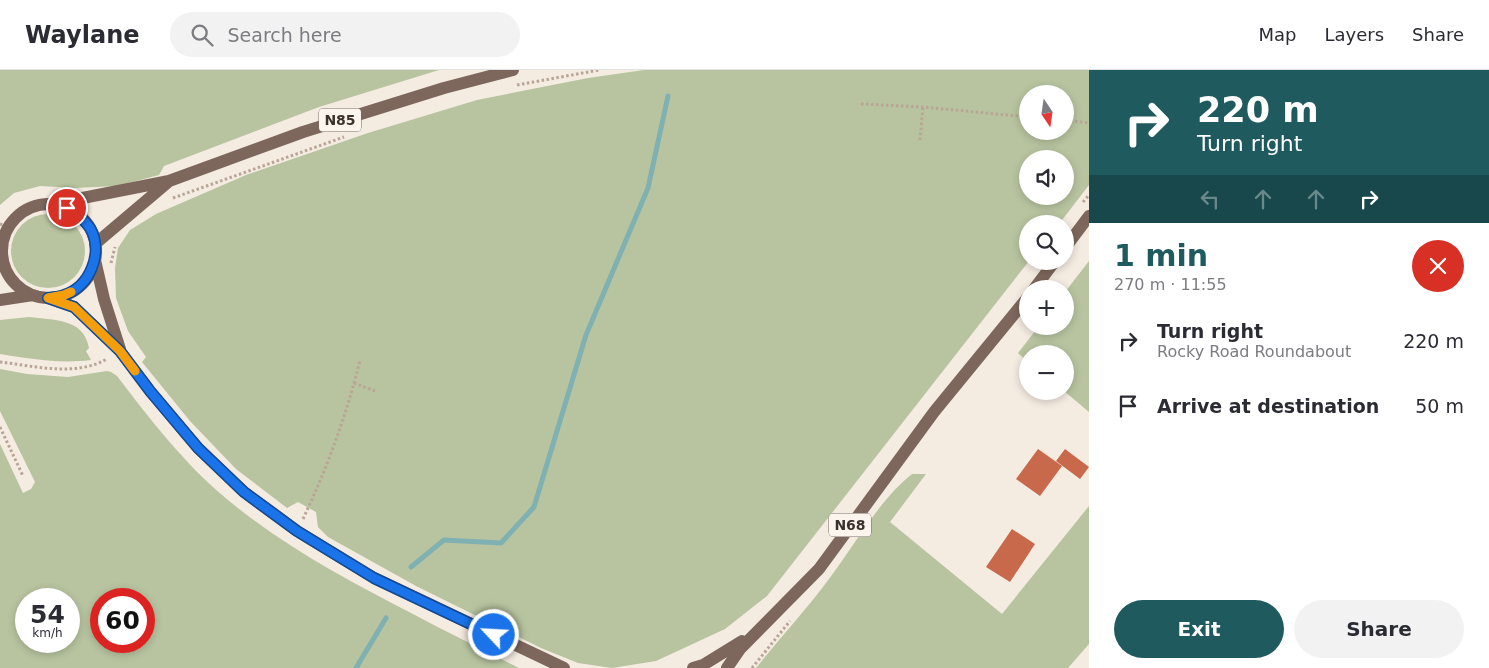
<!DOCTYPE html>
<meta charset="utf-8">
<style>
body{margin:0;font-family:"DejaVu Sans",sans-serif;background:#f2f2f3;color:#2b2b33;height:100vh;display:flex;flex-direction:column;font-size:19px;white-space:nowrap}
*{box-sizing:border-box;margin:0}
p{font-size:16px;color:#7c7c81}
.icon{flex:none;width:28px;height:28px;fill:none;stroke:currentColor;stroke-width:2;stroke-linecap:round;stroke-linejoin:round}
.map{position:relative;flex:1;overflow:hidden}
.sheet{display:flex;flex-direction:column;background:#fff;width:400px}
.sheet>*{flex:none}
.hud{background:#1f5a5e;color:#fff;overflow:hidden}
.needle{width:32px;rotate:167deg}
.tools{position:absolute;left:1019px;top:15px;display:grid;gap:10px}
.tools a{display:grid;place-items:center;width:55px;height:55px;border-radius:50%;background:#fff;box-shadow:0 2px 8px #0003;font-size:25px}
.speed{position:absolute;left:15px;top:518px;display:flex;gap:10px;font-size:25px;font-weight:700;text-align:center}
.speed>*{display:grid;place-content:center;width:65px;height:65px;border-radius:50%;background:#fff;box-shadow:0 2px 8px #0003;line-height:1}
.speed small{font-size:12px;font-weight:400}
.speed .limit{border:8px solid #d22;background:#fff;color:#111}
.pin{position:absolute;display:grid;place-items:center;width:42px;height:42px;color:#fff;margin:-21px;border:2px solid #fff;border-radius:50%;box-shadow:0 1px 5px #0007}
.me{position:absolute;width:55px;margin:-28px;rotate:295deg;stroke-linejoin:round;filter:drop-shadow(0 0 4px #0008)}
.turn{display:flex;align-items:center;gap:18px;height:105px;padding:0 25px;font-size:22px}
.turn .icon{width:65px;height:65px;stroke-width:2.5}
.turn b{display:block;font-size:35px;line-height:42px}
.lanes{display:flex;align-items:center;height:48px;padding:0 25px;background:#0003;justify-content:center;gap:25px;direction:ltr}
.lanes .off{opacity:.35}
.round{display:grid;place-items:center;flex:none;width:52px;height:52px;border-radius:26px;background:#f2f2f3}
.summary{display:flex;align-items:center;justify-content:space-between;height:85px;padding:0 25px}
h1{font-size:30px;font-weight:600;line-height:38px;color:#1f5a5e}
.primary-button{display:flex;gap:10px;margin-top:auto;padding:10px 25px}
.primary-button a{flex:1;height:58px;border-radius:30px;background:#1f5a5e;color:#fff;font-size:20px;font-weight:600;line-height:58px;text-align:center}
.primary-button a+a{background:#f2f2f3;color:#2b2b33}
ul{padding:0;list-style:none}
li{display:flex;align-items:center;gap:15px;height:65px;padding:0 25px}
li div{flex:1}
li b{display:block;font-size:19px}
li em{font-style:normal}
header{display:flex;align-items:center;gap:30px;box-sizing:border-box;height:70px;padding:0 25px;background:#fff;border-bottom:1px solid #e1e1e2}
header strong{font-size:24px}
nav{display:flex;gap:28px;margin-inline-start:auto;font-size:18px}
.search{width:350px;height:45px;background:#f2f2f3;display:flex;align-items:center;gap:12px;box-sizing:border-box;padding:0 18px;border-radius:28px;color:#7c7c81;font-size:19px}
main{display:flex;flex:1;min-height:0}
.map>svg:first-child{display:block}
.green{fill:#b8c4a0;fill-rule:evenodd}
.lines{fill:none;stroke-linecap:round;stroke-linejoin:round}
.stream{stroke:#7fb0b2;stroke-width:5}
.building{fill:#c8694b}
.path{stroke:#b9a596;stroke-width:3;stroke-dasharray:2.5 2.5;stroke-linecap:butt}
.major{stroke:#7d675c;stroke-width:12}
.route-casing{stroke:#114b97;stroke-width:12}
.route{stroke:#1a73e8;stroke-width:9}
.slow{stroke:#f59e0b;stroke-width:9}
.labels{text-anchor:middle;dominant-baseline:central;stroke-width:4.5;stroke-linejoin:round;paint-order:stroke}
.shield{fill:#fbf5ee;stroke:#756b66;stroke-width:1}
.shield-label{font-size:14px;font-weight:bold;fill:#3b302b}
</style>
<header>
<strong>Waylane</strong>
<div class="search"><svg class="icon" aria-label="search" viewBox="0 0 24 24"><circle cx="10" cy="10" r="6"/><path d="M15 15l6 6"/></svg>Search here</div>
<nav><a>Map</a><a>Layers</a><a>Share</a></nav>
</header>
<main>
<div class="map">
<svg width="1089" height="598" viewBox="0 0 1089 598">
<rect width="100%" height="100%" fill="#f4ebe1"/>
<path class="green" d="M0,0H439L319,37L164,96L159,105L117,116L75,118L40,116L14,123L0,135Z
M644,0H1089V115L1059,154H1028V191H1029L767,526L725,559L656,591L612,598L578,593L541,578L416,516L328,467L318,457L316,442L298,432L287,438L236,399L190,351L142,292L146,287L128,261L116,228L115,198L118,178L130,160L156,144L246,105L368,63L477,30L588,8ZM1028,24H1065V61H1028ZM1028,89H1065V126H1028Z
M11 181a37 37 0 1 1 74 0a37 37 0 1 1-74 0Z
M1089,191V342L1064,321L1065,284H1028L1027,291L1018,283L1039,256H1065V222Z
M29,247C53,250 84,248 89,278L86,281L91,290C59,294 32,289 0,284V250Z
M0,299L27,304L68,307L107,301L111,302L117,306C142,339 168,372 197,402C259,463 335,504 411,543C447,562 483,580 519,598H0V374L23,423L31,419L35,412L0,341ZM26,529H69V571H26ZM101,529H144V571H101Z
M912,404H926L890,452L1002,544L1089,436V574L1068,598H756C780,568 806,540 829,509C854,476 880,429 912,404Z"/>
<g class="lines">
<path class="stream" d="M411,497L444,470L501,473L534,437L586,265L648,118L668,26
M356,598L386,548"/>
</g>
<path class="building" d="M1038,379L1062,396L1040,426L1016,409Z
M1065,379L1089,397L1080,409L1056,391Z
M1012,459L1035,474L1010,512L986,497Z"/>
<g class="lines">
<path class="path" d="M517,15L599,0
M861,34L923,37L1028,47
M1065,50L1089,53
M920,70L923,37
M173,128L344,67
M1083,132L1089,125
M0,154L8,157
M111,193L115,177
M0,292C35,296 75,307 107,289
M354,313L375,321
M0,357L23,406
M303,449C327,398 347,344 360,290
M752,598L790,551"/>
<path class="major" d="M52,134L169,111L303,62L444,18L513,0
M2 181a47 47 0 1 1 94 0a47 47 0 1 1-94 0Z
M95,174L167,113
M1065,178L1089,146
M95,190L104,229L120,279
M1034,219L1055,191
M48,228L74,237L120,281L150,321L198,378L244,422L297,461L374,508L564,598
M0,230L33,225
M693,598L703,595L742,571
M727,598L740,579L819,499L934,342L1028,227"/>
</g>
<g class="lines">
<g class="route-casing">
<path id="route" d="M67,138C76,143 84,149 90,158C104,182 90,217 64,225C59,227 53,227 48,228L74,237L120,281L150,321L198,378L244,422L297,461L374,508L494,565"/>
</g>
<use href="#route" class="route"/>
<path class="slow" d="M71,222L64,225L48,228L74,237L120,281L135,301"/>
</g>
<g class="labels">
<g class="shield">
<rect x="319" y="38.5" width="42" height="23" rx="4"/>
<rect x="829" y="443.5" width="42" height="23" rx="4"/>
</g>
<g class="shield-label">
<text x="340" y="50">N85</text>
<text x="850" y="455">N68</text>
</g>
</g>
</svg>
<div class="tools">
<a><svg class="needle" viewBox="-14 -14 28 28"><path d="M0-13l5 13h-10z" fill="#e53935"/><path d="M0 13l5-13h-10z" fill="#7c7c81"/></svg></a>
<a><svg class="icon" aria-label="sound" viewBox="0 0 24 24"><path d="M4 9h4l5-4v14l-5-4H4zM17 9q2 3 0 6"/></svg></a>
<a><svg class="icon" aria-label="search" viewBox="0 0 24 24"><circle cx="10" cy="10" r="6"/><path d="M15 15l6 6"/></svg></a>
<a>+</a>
<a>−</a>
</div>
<div class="speed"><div>54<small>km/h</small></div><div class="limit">60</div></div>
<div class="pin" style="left:67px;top:138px;background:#d93025"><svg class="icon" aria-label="arrive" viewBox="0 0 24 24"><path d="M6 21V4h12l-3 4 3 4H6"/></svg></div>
<svg class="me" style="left:494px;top:565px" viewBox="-20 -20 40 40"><circle r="17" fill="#1a73e8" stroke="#fff" stroke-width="3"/><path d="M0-11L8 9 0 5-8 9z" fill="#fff"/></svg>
</div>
<section class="sheet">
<div class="hud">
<div class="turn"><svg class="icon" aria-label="right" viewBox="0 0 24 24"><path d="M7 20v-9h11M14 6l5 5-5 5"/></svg><div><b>220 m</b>Turn right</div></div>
<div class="lanes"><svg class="icon off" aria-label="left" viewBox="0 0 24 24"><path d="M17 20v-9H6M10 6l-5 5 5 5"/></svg><svg class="icon off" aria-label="ahead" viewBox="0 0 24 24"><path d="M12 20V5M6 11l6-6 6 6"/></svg><svg class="icon off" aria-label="ahead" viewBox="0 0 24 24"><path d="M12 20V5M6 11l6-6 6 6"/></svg><svg class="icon" aria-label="right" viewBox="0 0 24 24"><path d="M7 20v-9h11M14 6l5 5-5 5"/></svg></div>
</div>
<div class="summary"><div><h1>1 min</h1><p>270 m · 11:55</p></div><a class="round" style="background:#d93025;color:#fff"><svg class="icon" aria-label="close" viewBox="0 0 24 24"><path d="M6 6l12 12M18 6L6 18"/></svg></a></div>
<ul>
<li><svg class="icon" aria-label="right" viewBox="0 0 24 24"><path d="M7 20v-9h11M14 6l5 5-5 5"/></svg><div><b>Turn right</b><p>Rocky Road Roundabout</p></div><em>220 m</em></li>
<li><svg class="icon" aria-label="arrive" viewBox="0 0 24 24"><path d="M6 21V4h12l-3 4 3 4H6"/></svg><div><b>Arrive at destination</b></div><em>50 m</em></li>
</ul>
<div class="primary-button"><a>Exit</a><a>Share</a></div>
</section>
</main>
